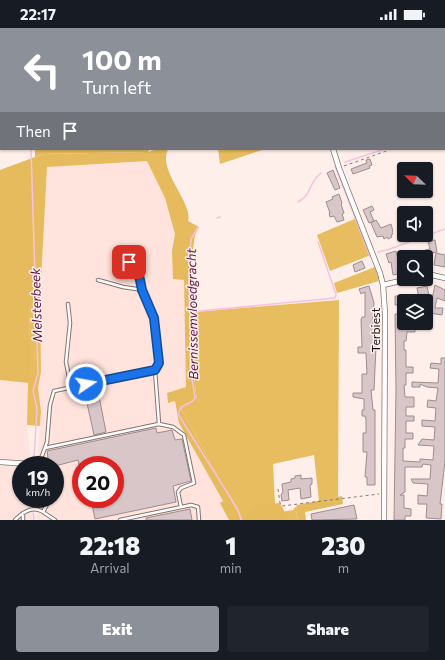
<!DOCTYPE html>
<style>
body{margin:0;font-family:Commissioner,sans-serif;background:#20242c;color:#f1f3f6;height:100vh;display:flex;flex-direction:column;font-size:15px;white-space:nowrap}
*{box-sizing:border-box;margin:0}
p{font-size:13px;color:#9ea1a6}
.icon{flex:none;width:22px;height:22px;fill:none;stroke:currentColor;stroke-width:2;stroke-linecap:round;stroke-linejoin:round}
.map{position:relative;height:492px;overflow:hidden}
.drawer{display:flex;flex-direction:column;background:#171b24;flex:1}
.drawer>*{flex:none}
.hud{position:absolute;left:0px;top:0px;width:445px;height:122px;box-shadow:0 1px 3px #0004;background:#8c9099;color:#fff;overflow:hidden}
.needle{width:26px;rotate:293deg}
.fabs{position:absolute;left:397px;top:134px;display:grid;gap:8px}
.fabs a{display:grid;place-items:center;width:36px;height:36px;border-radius:4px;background:#171b24;box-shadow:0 1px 3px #0004;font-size:20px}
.speed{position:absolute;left:12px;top:428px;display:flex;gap:8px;font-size:20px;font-weight:700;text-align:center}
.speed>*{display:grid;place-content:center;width:52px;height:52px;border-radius:50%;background:#171b24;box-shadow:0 1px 3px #0004;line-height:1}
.speed small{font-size:10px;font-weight:400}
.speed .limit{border:6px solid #d22;background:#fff;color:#111}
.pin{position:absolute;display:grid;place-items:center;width:34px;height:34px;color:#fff;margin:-17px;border-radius:8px;box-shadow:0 2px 6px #0006}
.me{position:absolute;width:44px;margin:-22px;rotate:78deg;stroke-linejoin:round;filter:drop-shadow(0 0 3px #0008)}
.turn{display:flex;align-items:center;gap:14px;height:84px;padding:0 16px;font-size:18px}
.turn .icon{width:52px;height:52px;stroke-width:2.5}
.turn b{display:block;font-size:28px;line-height:34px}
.then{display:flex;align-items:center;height:38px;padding:0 16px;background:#0003;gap:8px;font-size:15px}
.eta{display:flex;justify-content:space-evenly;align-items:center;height:68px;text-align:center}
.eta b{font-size:24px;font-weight:800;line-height:28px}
.primary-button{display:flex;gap:8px;margin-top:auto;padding:8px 16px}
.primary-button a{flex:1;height:46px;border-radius:4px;background:#8c9099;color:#fff;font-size:16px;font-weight:800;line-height:46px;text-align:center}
.primary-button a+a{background:#20242c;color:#f1f3f6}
.status{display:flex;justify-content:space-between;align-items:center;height:28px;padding:0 20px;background:#171b24;direction:ltr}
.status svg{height:11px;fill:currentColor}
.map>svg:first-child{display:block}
.built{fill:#ffe3dc;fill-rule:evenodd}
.green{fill:#e8bd60}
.forest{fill:#e5bb5e}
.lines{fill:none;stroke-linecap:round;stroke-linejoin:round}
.stream{stroke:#f8c1df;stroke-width:1.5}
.building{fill:#d9c6c8;stroke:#9e8c8e}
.lane-casing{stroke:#84746f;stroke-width:4.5}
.street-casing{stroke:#84746f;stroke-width:6}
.path{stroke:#857a78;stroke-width:1;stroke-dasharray:3 3;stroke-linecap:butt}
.lane{stroke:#fff;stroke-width:2.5}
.street{stroke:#fff;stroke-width:4.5}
.route-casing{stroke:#114b97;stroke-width:10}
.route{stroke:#1a73e8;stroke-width:7}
.labels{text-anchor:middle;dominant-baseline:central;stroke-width:3;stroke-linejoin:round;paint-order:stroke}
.street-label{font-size:12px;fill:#16100e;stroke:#ffefeb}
.water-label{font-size:13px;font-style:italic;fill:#5f1346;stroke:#ffefeb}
</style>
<div class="status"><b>22:17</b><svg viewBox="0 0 49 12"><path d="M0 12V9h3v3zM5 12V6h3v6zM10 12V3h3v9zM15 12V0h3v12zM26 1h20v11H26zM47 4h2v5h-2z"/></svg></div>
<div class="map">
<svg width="445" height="492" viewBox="0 0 445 492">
<rect width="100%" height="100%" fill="#ffefeb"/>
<path class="built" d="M147,132L165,170L171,188L175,206L172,223L184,252L186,359L167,365L168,375L175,373L179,395L223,473L221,475L229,492H37V471H55V437H37L41,383L38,360L41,344L40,271L47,139ZM81,437H115V471H81Z
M0,352L29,355L27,397L31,433L30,437H21V471H30L32,492H0Z"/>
<path class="green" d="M74,0H177V1H69Z
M35,121H150L148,124L43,126L35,129Z
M218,121H265L220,136Z
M357,190L371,227L330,243L317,207Z
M375,239L379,253L337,265L334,255Z
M40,271L41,344L38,360L41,383L40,398L27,397L30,273Z
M339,272L338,469L319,473L314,427L273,436L275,476L269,477L245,490L293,482L297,477L296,482L298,492H245L240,486L243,492H242L181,381L197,373L193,339L194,284Z"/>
<path class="forest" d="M158,121H168C167,124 166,127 166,130C165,149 193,178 188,193L199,199L195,207L191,235L194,268L193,339L197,374L181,381L242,492H229L220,475L223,473L179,395L175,373L168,375L167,365L186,359L184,252L173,251L172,223L175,206L165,170L147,133L47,139L40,271L30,274L29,355L0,352V142L43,126L148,124Z
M342,468L343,476L305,484L306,492H298L296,482L297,477Z
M280,475L288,490V492H243L239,484L245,490L256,477Z"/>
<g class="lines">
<path class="stream" d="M22,1V0
M444,101L445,100
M31,121L38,345L33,363L37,380L34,431
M345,134L385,121
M335,138L370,228
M298,174C310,167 307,163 314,153C315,150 319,147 321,145
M217,190L220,189
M198,199L191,211L190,231L189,276L192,296L190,338L195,370L193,373L181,379L178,386L238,482L241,492
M378,224L387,222L445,201
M190,284L335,270L336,266L318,214
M33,471V479
M33,485L34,492"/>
</g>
<path class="building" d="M370,131L372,137L369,138L370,140L353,146L351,141L367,135L366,132Z
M333,142L340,160L335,162L327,145Z
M339,166L342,175L341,176L344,185L342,186L344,192L337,194L334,188L330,189L329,185H330L326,174L333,171L332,169Z
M372,178L374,182L370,184L374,193L369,195L363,182Z
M376,192L381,200L391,196L393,203L392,204L393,206L391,207L392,209L388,211L387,209L384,211L383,208L377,209L371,195Z
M435,212L437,224L426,226L425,222L430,221L428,213Z
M396,223L398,232L404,230V235L401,236L403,245L393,247L391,234L389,235L386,226Z
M436,225L445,227V239L434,237Z
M362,233L365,240L355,244L353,237Z
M435,257L445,262V273L437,270L435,280H443L442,287L429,285Z
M369,258L374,275L373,289L374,319H376L374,362H371L373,382H375V457H367V449H365L367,424H363V405H366V392L365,388H362V382H364V371L353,369V365H362V346H367L366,325H358V319H362L361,292L362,289H365V264L361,266L359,261Z
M427,258L429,268L419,270L417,260Z
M395,268H405L404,277H395Z
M395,286H404L405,299H415V304H407L406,313H404V322H406V339H413V345H406V357H404L405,369H414V379H406V388H414V393H406V405H413V411H405V420H403V433L420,434V431L433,432L434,418L418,417L422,411L434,412L435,399L422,398V392L435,393L436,380L427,379L428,372L436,373L438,360L427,359L420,356V359H412V354L438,355L439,341L430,340L431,335L441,336V330H445V433L440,476H442L441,491L426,490L427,476H418V467L427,468L428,456L413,455L411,451H430L431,437L423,436L422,439H405V464L400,467H404V480L411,481V488H405V492H394L396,361Z
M98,363L106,404L94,407L85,366Z
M156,400L157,405L172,402L175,412L182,411L191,453L173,458L176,474L95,491L91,471H115V437H79L78,432L55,438V437H49L47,423Z
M301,447V451L312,450V456L310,457L311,469L301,471L300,460L288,462L289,472L282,473L281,467L282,465L283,464L282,456L291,454V451L295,450V448Z
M354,477L357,491L312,492L311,486Z
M190,481L192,492H146V490Z"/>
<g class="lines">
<g class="lane-casing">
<path id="lane" d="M98,252L123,259L143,262
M68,276L70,295L66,334L71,359
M155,342L159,396
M45,420L159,396L173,399L184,407L194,455L181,460L178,464L181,479
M30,436L41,437
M39,436L47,414L50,377L54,363L155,342L159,335L154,290L143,262L138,242L129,234
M43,484L55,492
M15,492C23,484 33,477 43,484L50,471
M23,492V485
M120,492L191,477L198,479L199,492"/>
</g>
<g class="street-casing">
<path id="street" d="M311,0V1
M333,121L339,140L380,245L383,257L385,286L384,492
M426,247H432L445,250
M383,257L409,251
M0,434L30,436"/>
</g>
<path class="path" d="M444,104L445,103
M344,138L392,121
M278,461L280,475L282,478L379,466"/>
<use href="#lane" class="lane"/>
<use href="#street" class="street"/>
</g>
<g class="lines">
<g class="route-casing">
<path id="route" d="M86,356L155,342L159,335L154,290L142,262L138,242L129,234"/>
</g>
<use href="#route" class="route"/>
</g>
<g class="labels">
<g class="street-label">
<text transform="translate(375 302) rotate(-90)">Terbiest</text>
</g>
<g class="water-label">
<text transform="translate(36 277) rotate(-92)">Melsterbeek</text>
<text transform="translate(192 286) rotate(-91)">Bernissemvloedgracht</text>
</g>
</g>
</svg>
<div class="fabs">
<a><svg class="needle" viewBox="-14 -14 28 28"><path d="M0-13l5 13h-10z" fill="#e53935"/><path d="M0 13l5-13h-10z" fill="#9ea1a6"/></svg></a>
<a><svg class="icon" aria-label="sound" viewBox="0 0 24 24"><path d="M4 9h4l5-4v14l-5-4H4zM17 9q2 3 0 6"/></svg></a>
<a><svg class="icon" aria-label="search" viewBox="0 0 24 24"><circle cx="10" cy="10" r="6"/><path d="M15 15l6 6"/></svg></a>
<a><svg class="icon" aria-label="layers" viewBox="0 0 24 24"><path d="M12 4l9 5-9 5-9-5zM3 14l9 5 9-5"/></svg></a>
</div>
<div class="speed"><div>19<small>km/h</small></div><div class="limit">20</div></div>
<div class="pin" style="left:129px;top:234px;background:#d93025"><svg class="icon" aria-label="arrive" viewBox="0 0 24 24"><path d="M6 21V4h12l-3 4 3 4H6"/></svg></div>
<svg class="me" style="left:86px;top:356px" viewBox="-20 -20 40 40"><circle r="17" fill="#1a73e8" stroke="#fff" stroke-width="3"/><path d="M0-11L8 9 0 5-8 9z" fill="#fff"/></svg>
<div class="hud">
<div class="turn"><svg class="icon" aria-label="left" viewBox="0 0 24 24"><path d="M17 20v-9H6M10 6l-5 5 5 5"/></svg><div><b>100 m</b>Turn left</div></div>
<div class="then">Then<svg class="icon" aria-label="arrive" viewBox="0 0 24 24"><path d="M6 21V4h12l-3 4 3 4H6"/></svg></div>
</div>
</div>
<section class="drawer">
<div class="eta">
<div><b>22:18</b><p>Arrival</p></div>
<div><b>1</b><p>min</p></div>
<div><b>230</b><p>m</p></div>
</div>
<div class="primary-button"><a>Exit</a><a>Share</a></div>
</section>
